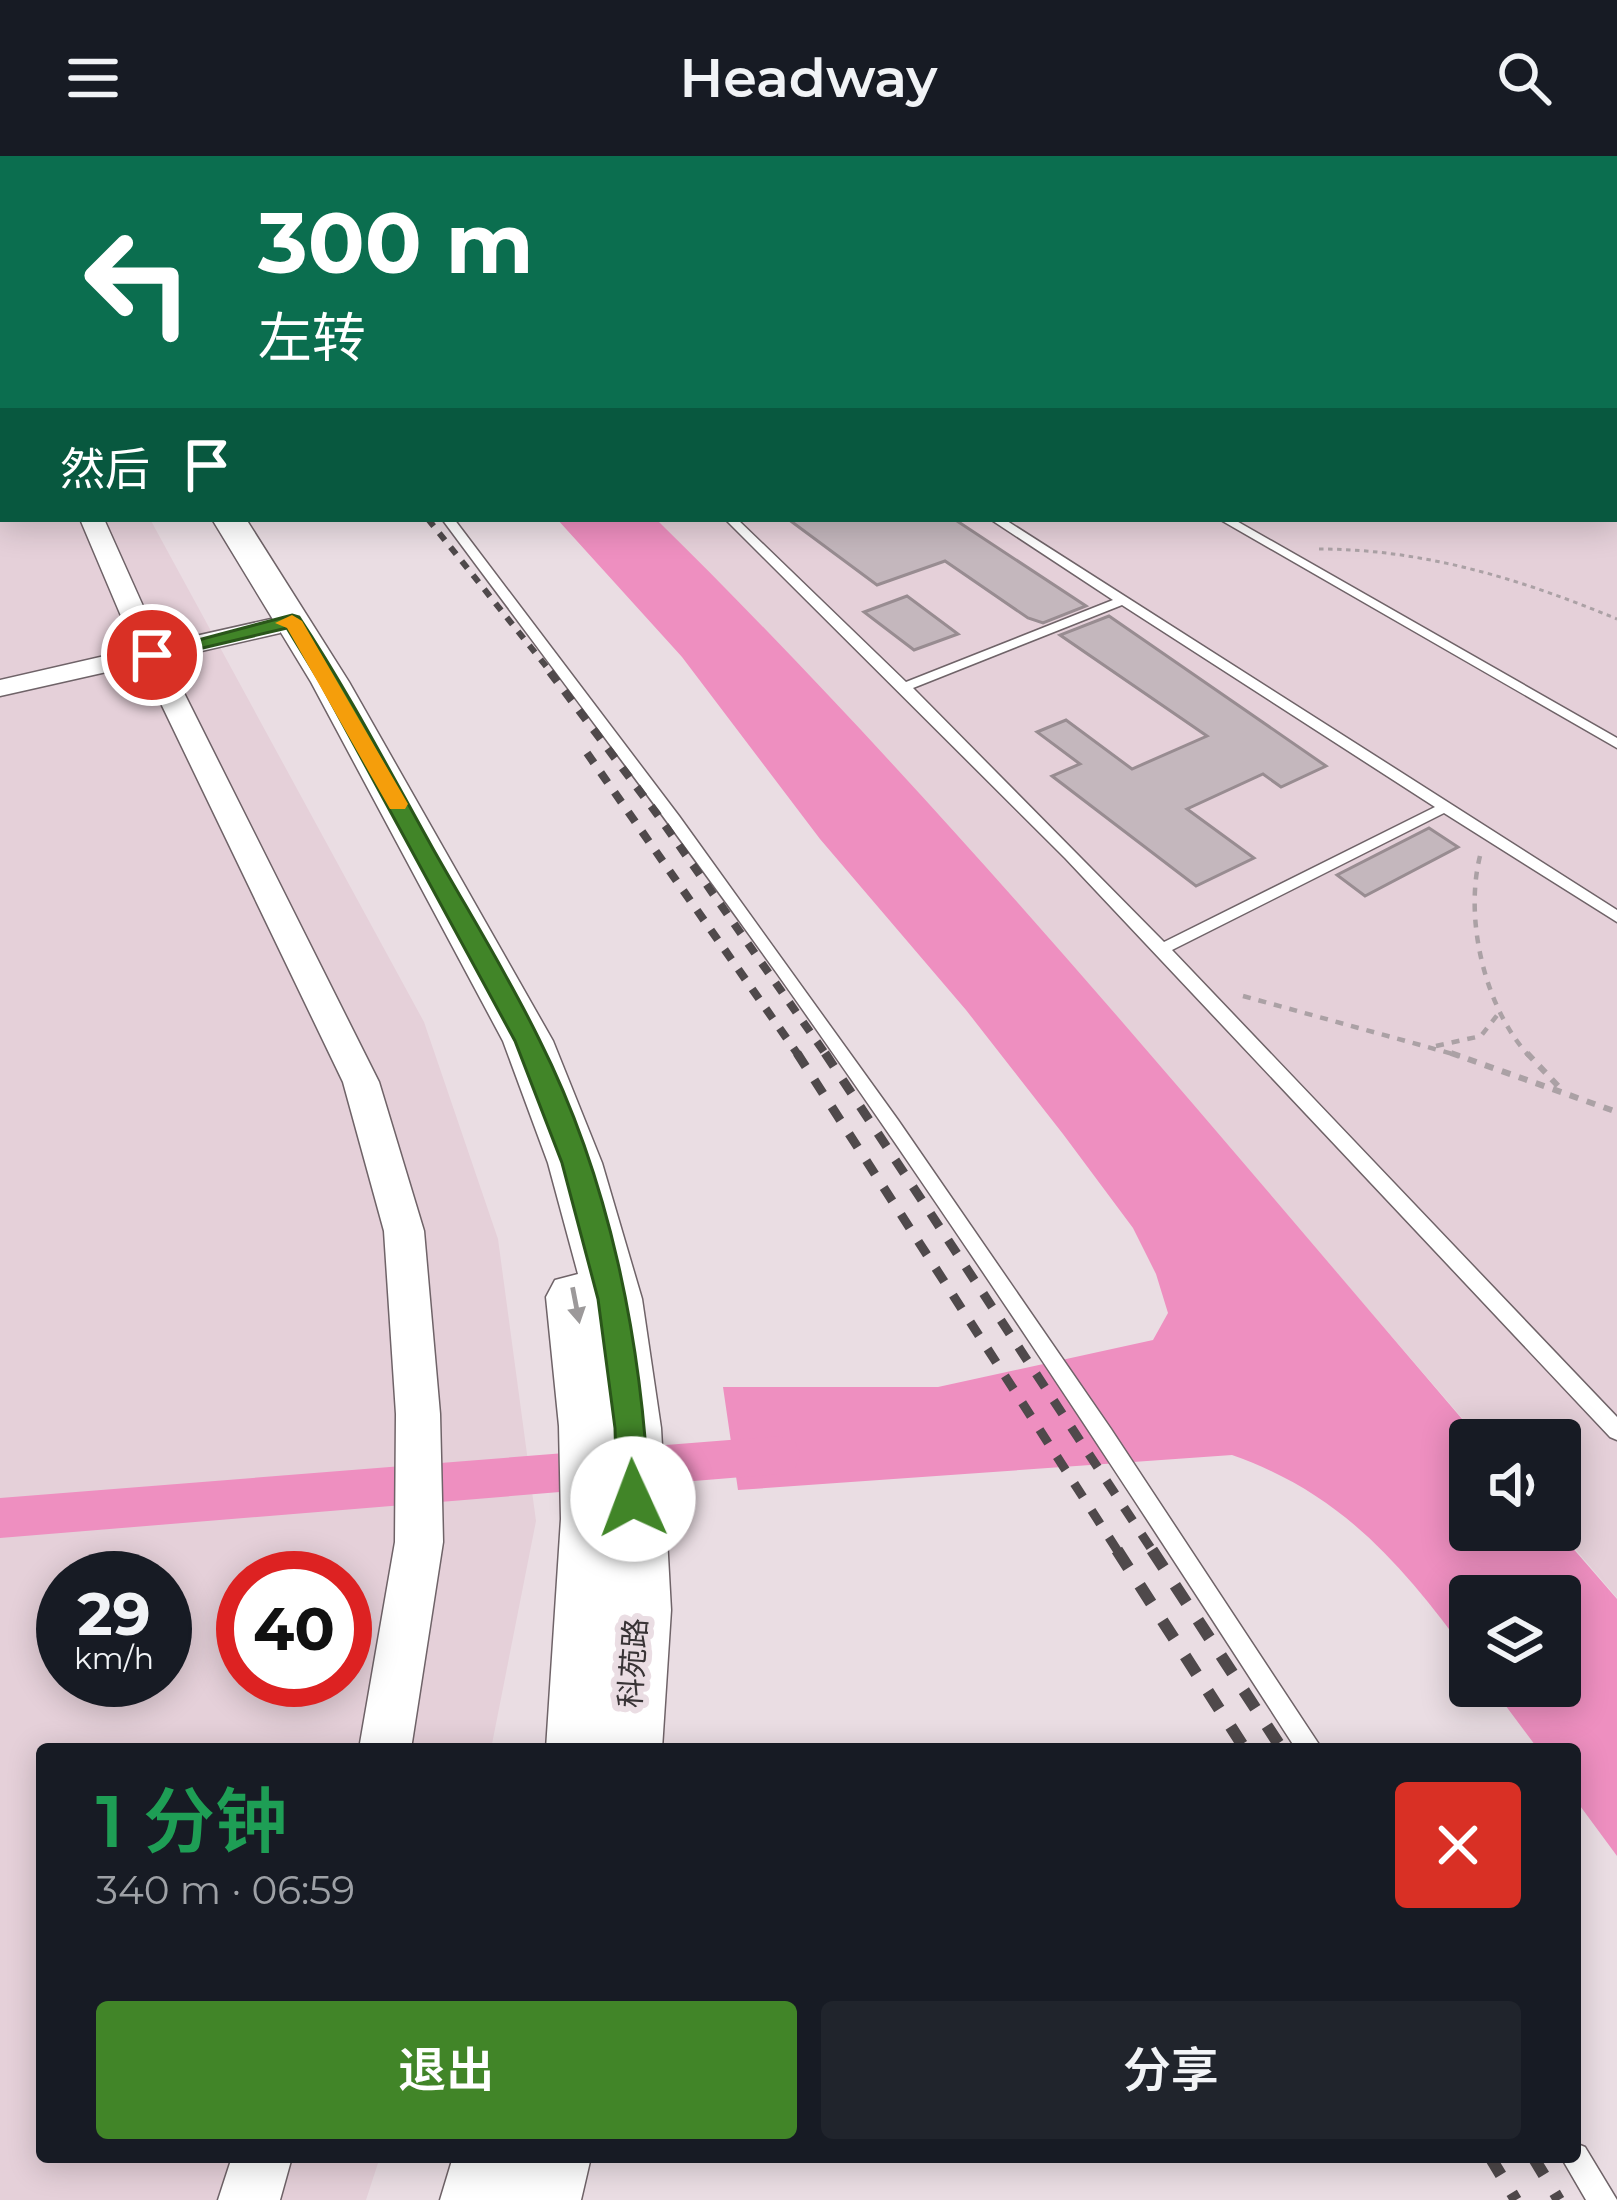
<!DOCTYPE html>
<html lang="zh">
<meta charset="utf-8">
<style>
body{margin:0;font-family:Montserrat,"Noto Sans SC",sans-serif;background:#20242c;color:#f1f3f6;height:100vh;display:flex;flex-direction:column;font-size:45px;white-space:nowrap}
*{box-sizing:border-box;margin:0}
p{font-size:39px;color:#9ea1a6}
.icon{flex:none;width:66px;height:66px;fill:none;stroke:currentColor;stroke-width:2;stroke-linecap:round;stroke-linejoin:round}
.map{position:relative;flex:1;overflow:hidden}
.details{position:absolute;left:36px;top:1587px;width:1545px;height:420px;display:flex;flex-direction:column;background:#171b24;border-radius:12px;box-shadow:0 6px 30px #0003}
.details>*{flex:none}
.banner{position:absolute;left:0px;top:0px;width:1617px;height:366px;box-shadow:0 6px 30px #0003;background:#0b6e4f;color:#fff;overflow:hidden}
.controls{position:absolute;left:1449px;top:1263px;display:grid;gap:24px}
.controls a{display:grid;place-items:center;width:132px;height:132px;border-radius:12px;background:#171b24;box-shadow:0 6px 30px #0003;font-size:60px}
.speed{position:absolute;left:36px;top:1395px;display:flex;gap:24px;font-size:60px;font-weight:700;text-align:center}
.speed>*{display:grid;place-content:center;width:156px;height:156px;border-radius:50%;background:#171b24;box-shadow:0 6px 30px #0003;line-height:1}
.speed small{font-size:30px;font-weight:400}
.speed .limit{border:18px solid #d22;background:#fff;color:#111}
.pin{position:absolute;display:grid;place-items:center;width:102px;height:102px;color:#fff;margin:-51px;border:6px solid #fff;border-radius:50%;box-shadow:0 3px 12px #0007}
.me{position:absolute;width:132px;margin:-66px;rotate:358deg;stroke-linejoin:round;filter:drop-shadow(0 0 9px #0008)}
.turn{display:flex;align-items:center;gap:42px;height:252px;padding:0 60px;font-size:54px}
.turn .icon{width:156px;height:156px;stroke-width:2.5}
.turn b{display:block;font-size:84px;line-height:102px}
.then{display:flex;align-items:center;height:114px;padding:0 60px;background:#0003;gap:24px;font-size:45px}
.round{display:grid;place-items:center;flex:none;width:126px;height:126px;border-radius:12px;background:#20242c}
.overview{display:flex;align-items:center;justify-content:space-between;height:204px;padding:0 60px}
h1{font-size:72px;font-weight:600;line-height:90px;color:#1e9e55}
.cta{display:flex;gap:24px;margin-top:auto;padding:24px 60px}
.cta a{flex:1;height:138px;border-radius:12px;background:#418528;color:#fff;font-size:48px;font-weight:600;line-height:138px;text-align:center}
.cta a+a{background:#20242c;color:#f1f3f6}
header{display:flex;justify-content:space-between;align-items:center;height:156px;padding:0 60px;background:#171b24;font-size:54px;font-weight:600}
.map>svg:first-child{display:block}
.built{fill:#e5d0d9;fill-rule:evenodd}
.water{fill:#ee8fc0}
.lines{fill:none;stroke-linecap:round;stroke-linejoin:round}
.canal{fill:#ee8fc0;fill-rule:evenodd}
.building{fill:#c4b7bd;stroke:#988c91;stroke-width:3}
.lane-casing{stroke:#6f6368;stroke-width:3}
.street-casing{stroke:#6f6368;stroke-width:3}
.secondary-casing{stroke:#6f6368;stroke-width:3}
.path-far2{stroke:#aba1a5;stroke-width:3;stroke-dasharray:4.5 4.5;stroke-linecap:butt}
.path-far1{stroke:#aba1a5;stroke-width:4.5;stroke-dasharray:8 8;stroke-linecap:butt}
.path{stroke:#aba1a5;stroke-width:6;stroke-dasharray:9 9;stroke-linecap:butt}
.lane{fill:#fff;fill-rule:evenodd}
.street{fill:#fff;fill-rule:evenodd}
.secondary{fill:#fff;fill-rule:evenodd}
.rail-far3{stroke:#4f494b;stroke-width:6;stroke-dasharray:9 9;stroke-linecap:butt}
.rail-far2{stroke:#4f494b;stroke-width:8;stroke-dasharray:12 12;stroke-linecap:butt}
.rail-far1{stroke:#4f494b;stroke-width:9;stroke-dasharray:16 16;stroke-linecap:butt}
.rail{stroke:#4f494b;stroke-width:12;stroke-dasharray:21 21;stroke-linecap:butt}
.oneway{fill:#9c999a}
.route{fill:#418528;stroke:#2a561a;stroke-width:3}
.slow{fill:#f59e0b}
.labels{text-anchor:middle;dominant-baseline:central;stroke-width:12;stroke-linejoin:round;paint-order:stroke}
.street-label{font-size:30px;fill:#383335;stroke:#eadde3}
</style>
<header><svg class="icon" aria-label="menu" viewBox="0 0 24 24"><path d="M4 6h16M4 12h16M4 18h16"/></svg>Headway<svg class="icon" aria-label="search" viewBox="0 0 24 24"><circle cx="10" cy="10" r="6"/><path d="M15 15l6 6"/></svg></header>
<div class="map">
<svg width="1617" height="2044" viewBox="0 0 1617 2044">
<rect width="100%" height="100%" fill="#eadde3"/>
<path class="built" d="M254,0H1587L1588,3H257Z
M1614,78L1617,86V1442L1559,1374L1560,1284H1481L1027,758L850,563L656,363H1614Z
M0,131L3,363H150L424,866L498,1083L536,1365L491,1593H42V2001H380L366,2044H0ZM63,1422H165V1524H63ZM243,1422H345V1524H243Z"/>
<path class="water" d="M557,363H656C950,652 1212,972 1480,1284H1470V1374H1557L1617,1443V1700L1575,1643V1593H1538L1491,1530H1560V1440H1470V1501C1402,1409 1343,1338 1232,1299L738,1334L723,1231H938L1153,1184L1168,1157L1156,1118L1133,1072L1063,978L966,854L820,683L682,501Z"/>
<g class="lines">
<path class="canal" d="M780,1280L795,1286L801,1299L795,1312L780,1318L0,1382V1342Z"/>
</g>
<path class="building" d="M788,363H954L1086,450L1043,467L1028,462L945,405L877,429Z
M907,440L958,478L914,494L864,456Z
M1109,460L1326,610L1281,631L1263,618L1187,653L1254,702L1196,730L1052,620L1080,608L1037,576L1066,564L1132,613L1207,580L1060,479Z
M1429,672L1458,691L1365,740L1337,719Z"/>
<g class="lines">
<g class="lane-casing">
<path id="lane" d="M102,0H110L113,3H105Z
M296,0H304L307,3H299Z
M583,0H591L592,3H584Z
M1533,0H1541L1542,3H1534Z
M1614,114H1617V120H1614Z
M1614,340H1617V348H1614Z
M442,363H454L679,660L898,964L1111,1273L1322,1593H1296C1127,1331 956,1070 776,816C667,663 554,514 442,363Z
M725,363H737L906,526L1113,444L990,363H1004L1617,754V766L1444,657L1172,794L1617,1261V1284L1610,1281L1065,702ZM1122,449L1435,651L1164,786L913,532Z
M1219,363H1233L1617,582V592Z
M1575,1987L1585,1991L1617,2044H1586L1561,2001H1575Z"/>
</g>
<g class="street-casing">
<path id="street" d="M0,176L3,177V192L0,191Z
M80,363H104L160,488L271,463L284,471L280,477L167,503L379,926L424,1075L440,1258L443,1386L411,1593H359L395,1386L396,1258L384,1075L343,926L142,508L0,540V524L135,493Z
M232,2001H292L280,2044H218Z"/>
</g>
<g class="secondary-casing">
<path id="secondary" d="M0,67H3V86L0,85Z
M212,363H246L349,526L553,885L602,1007L642,1143L661,1272L671,1454L662,1593H546L561,1363L559,1270L546,1141L555,1124L578,1118L548,1007L503,885L311,526Z
M453,2001H591L581,2044H440Z"/>
</g>
<path class="path-far2" d="M1319,393C1423,393 1521,423 1617,463"/>
<path class="path-far1" d="M1480,700C1464,764 1485,852 1529,900
M1243,840L1460,900
M1436,890L1481,880L1498,858"/>
<path class="path" d="M1451,897L1617,956
M1527,897L1559,931"/>
<use href="#lane" class="lane"/>
<use href="#street" class="street"/>
<use href="#secondary" class="secondary"/>
<path class="rail-far3" d="M428,363L553,519"/>
<path class="rail-far2" d="M550,516L657,658L827,900
M587,597L799,900"/>
<path class="rail-far1" d="M797,897L1119,1397
M825,897L1154,1397"/>
<path class="rail" d="M1117,1394L1245,1593
M1152,1394L1282,1593
M1490,2001L1516,2044
M1533,2001L1559,2044"/>
</g>
<defs><path id="oneway-solid" d="M-6-.8H1V-3.2L6.5 0L1 3.2V.8H-6Z" transform="scale(3)"/></defs>
<use class="oneway" href="#oneway-solid" transform="translate(576 1149) rotate(79)"/>
<path class="route" d="M292,459L299,461C348,535 389,614 432,691C468,755 507,817 539,883C610,1024 642,1186 649,1343L644,1353L633,1358L622,1353L617,1343L615,1272L598,1143L562,1007L515,885L320,526L287,472L152,504L142,499Z"/>
<path class="slow" d="M292,459L302,465L408,648L405,653H390L287,472L275,467Z"/>
<g class="labels">
<g class="street-label">
<text transform="translate(633 1507) rotate(-86)">科苑路</text>
</g>
</g>
</svg>
<div class="controls">
<a><svg class="icon" aria-label="sound" viewBox="0 0 24 24"><path d="M4 9h4l5-4v14l-5-4H4zM17 9q2 3 0 6"/></svg></a>
<a><svg class="icon" aria-label="layers" viewBox="0 0 24 24"><path d="M12 4l9 5-9 5-9-5zM3 14l9 5 9-5"/></svg></a>
</div>
<div class="speed"><div>29<small>km/h</small></div><div class="limit">40</div></div>
<div class="pin" style="left:152px;top:499px;background:#d93025"><svg class="icon" aria-label="arrive" viewBox="0 0 24 24"><path d="M6 21V4h12l-3 4 3 4H6"/></svg></div>
<svg class="me" style="left:633px;top:1343px" viewBox="-20 -20 40 40"><circle r="19" fill="#fff"/><path d="M0-13L10 11 0 6-10 11z" fill="#418528"/></svg>
<div class="banner">
<div class="turn"><svg class="icon" aria-label="left" viewBox="0 0 24 24"><path d="M17 20v-9H6M10 6l-5 5 5 5"/></svg><div><b>300 m</b>左转</div></div>
<div class="then">然后<svg class="icon" aria-label="arrive" viewBox="0 0 24 24"><path d="M6 21V4h12l-3 4 3 4H6"/></svg></div>
</div>
<section class="details">
<div class="overview"><div><h1>1 分钟</h1><p>340 m · 06:59</p></div><a class="round" style="background:#d93025;color:#fff"><svg class="icon" aria-label="close" viewBox="0 0 24 24"><path d="M6 6l12 12M18 6L6 18"/></svg></a></div>
<div class="cta"><a>退出</a><a>分享</a></div>
</section>
</div>
